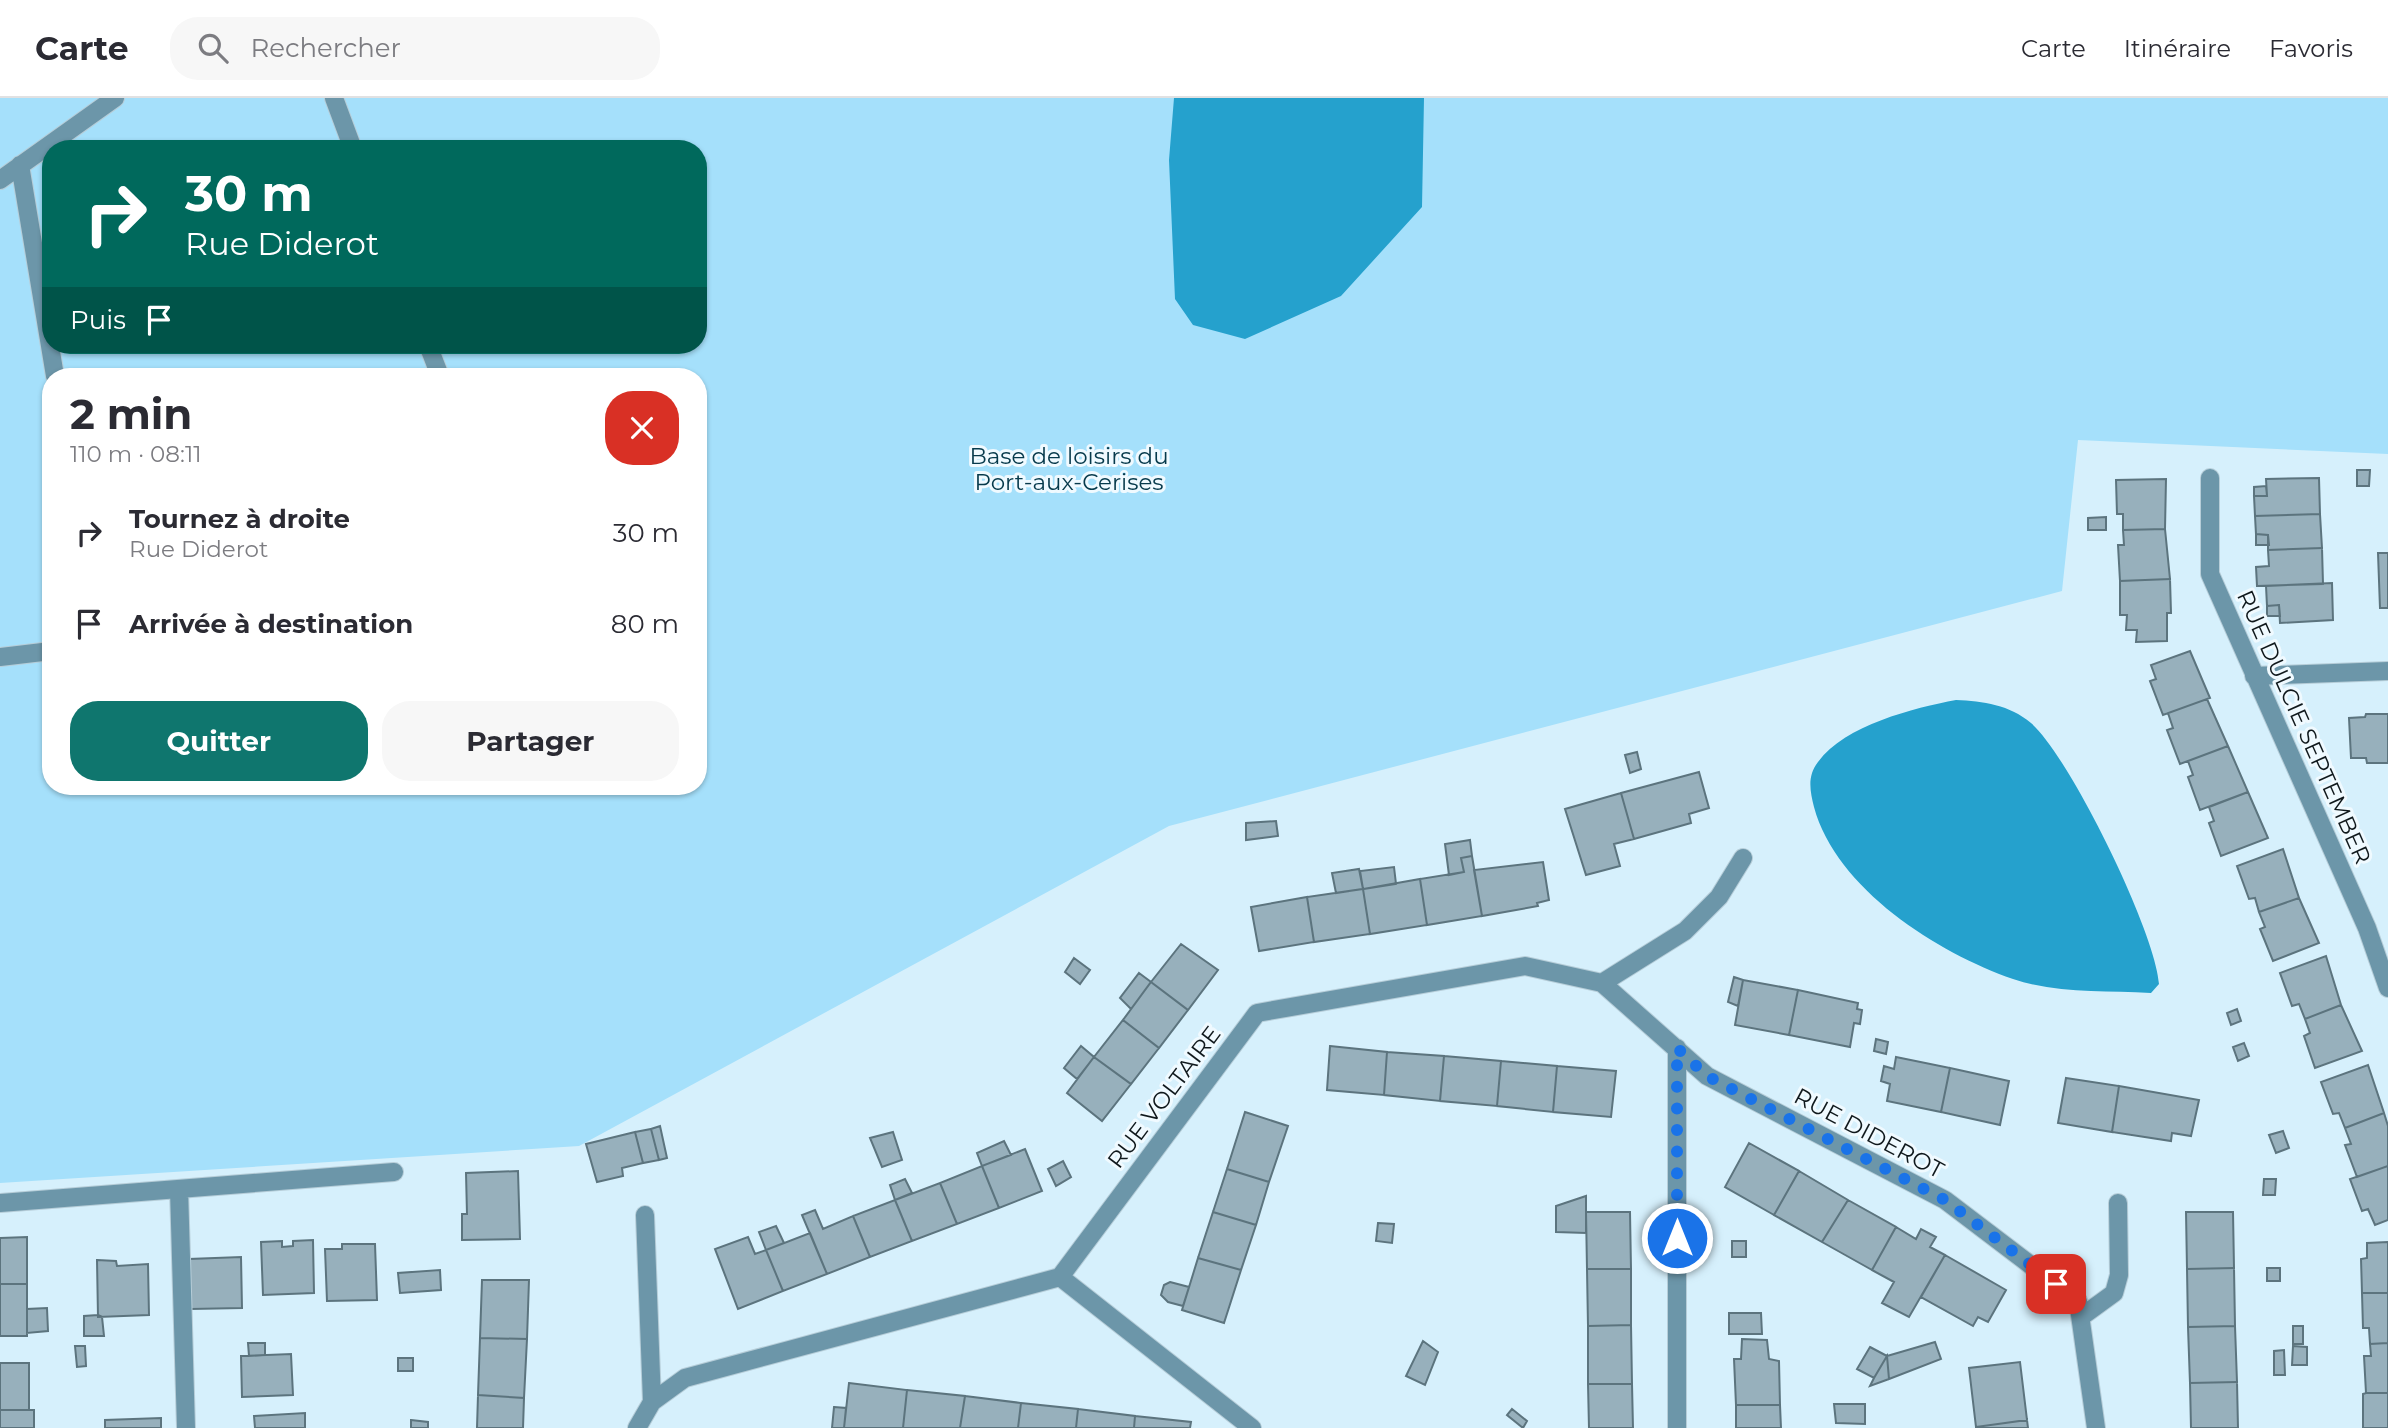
<!DOCTYPE html>
<html lang="fr">
<meta charset="utf-8">
<style>
body{margin:0;font-family:Montserrat,sans-serif;background:#f7f7f7;color:#2b2b33;height:100vh;display:flex;flex-direction:column;font-size:26px;white-space:nowrap}
*{box-sizing:border-box;margin:0}
p{font-size:23px;color:#7c7c81}
.icon{flex:none;width:38px;height:38px;fill:none;stroke:currentColor;stroke-width:2;stroke-linecap:round;stroke-linejoin:round}
.map{position:relative;flex:1;overflow:hidden}
.panel{position:absolute;left:42px;top:270px;width:665px;height:427px;display:flex;flex-direction:column;background:#fff;border-radius:28px;box-shadow:0 2px 5px #0004}
.panel>*{flex:none}
.guide{position:absolute;left:42px;top:42px;width:665px;height:214px;border-radius:28px;box-shadow:0 2px 5px #0004;background:#00695c;color:#fff;overflow:hidden}
.pin{position:absolute;display:grid;place-items:center;width:60px;height:60px;color:#fff;margin:-30px;border-radius:14px;box-shadow:0 4px 10px #0006}
.me{position:absolute;width:77px;margin:-38px;rotate:0deg;stroke-linejoin:round;filter:drop-shadow(0 0 5px #0008)}
.turn{display:flex;align-items:center;gap:24px;height:147px;padding:0 28px;font-size:32px}
.turn .icon{width:91px;height:91px;stroke-width:2.5}
.turn b{display:block;font-size:49px;line-height:60px}
.then{display:flex;align-items:center;height:66px;padding:0 28px;background:#0003;gap:14px;font-size:26px}
.round{display:grid;place-items:center;flex:none;width:74px;height:74px;border-radius:28px;background:#f7f7f7}
.overview{display:flex;align-items:center;justify-content:space-between;height:119px;padding:0 28px}
h1{font-size:42px;font-weight:700;line-height:52px}
.button{display:flex;gap:14px;margin-top:auto;padding:14px 28px}
.button a{flex:1;height:80px;border-radius:28px;background:#0f766e;color:#fff;font-size:28px;font-weight:700;line-height:80px;text-align:center}
.button a+a{background:#f7f7f7;color:#2b2b33}
ul{padding:0;list-style:none}
li{display:flex;align-items:center;gap:21px;height:91px;padding:0 28px}
li div{flex:1}
li b{display:block;font-size:26px}
li em{font-style:normal}
header{display:flex;align-items:center;gap:42px;box-sizing:border-box;height:98px;padding:0 35px;background:#fff;border-bottom:2px solid #e1e1e2}
header strong{font-size:33px}
nav{display:flex;gap:38px;margin-inline-start:auto;font-size:24px}
.search{width:490px;height:63px;background:#f7f7f7;display:flex;align-items:center;gap:18px;box-sizing:border-box;padding:0 24px;border-radius:28px;color:#7c7c81;font-size:26px}
.map>svg:first-child{display:block}
.green{fill:#a5e0fb;fill-rule:evenodd}
.water{fill:#25a1cd}
.building{fill:#97b0bc;stroke:#5c747e;stroke-width:2}
.lines{fill:none;stroke-linecap:round;stroke-linejoin:round}
.minor-casing{stroke:#b6cdd8;stroke-width:20}
.minor{stroke:#6c96a9;stroke-width:18}
.route{stroke:#1a73e8;stroke-width:12;stroke-dasharray:0 21.6}
.labels{text-anchor:middle;dominant-baseline:central;stroke-width:6;stroke-linejoin:round;paint-order:stroke}
.park-label{font-size:23px;fill:#063a4c;stroke:#f0faff}
.street-label{font-size:23px;fill:#0f181c;stroke:#f0faff}
</style>
<header>
<strong>Carte</strong>
<div class="search"><svg class="icon" aria-label="search" viewBox="0 0 24 24"><circle cx="10" cy="10" r="6"/><path d="M15 15l6 6"/></svg>Rechercher</div>
<nav><a>Carte</a><a>Itinéraire</a><a>Favoris</a></nav>
</header>
<div class="map">
<svg width="2388" height="1330" viewBox="0 0 2388 1330">
<rect width="100%" height="100%" fill="#d6f0fc"/>
<path class="green" d="M0,0H2388V356L2078,342L2062,493L1169,728L579,1048L0,1085ZM51,51H698V247H51ZM51,278H698V688H51Z"/>
<path class="water" d="M1174,0H1424L1422,109L1341,198L1245,241L1193,227L1175,201L1169,62Z
M1956,602C1983,603 2010,607 2031,625C2070,659 2156,835 2159,886L2151,895C2104,892 2058,896 2013,881C1938,855 1836,791 1814,709C1810,693 1807,678 1818,664C1845,627 1914,610 1956,602Z"/>
<path class="building" d="M2357,372H2370L2369,388H2357Z
M2319,380L2320,416L2255,418L2254,398H2267L2266,381Z
M2166,381L2165,431L2123,432V416H2117L2116,382Z
M2266,388L2267,398H2254V389Z
M2320,416L2322,450L2268,452V437L2256,436L2255,418Z
M2106,419V432H2088V420Z
M2165,431L2170,481L2120,483L2118,447H2124L2123,432Z
M2256,436L2268,437L2269,447H2256Z
M2322,450L2323,486L2257,488L2256,469L2269,468L2268,452Z
M2378,455H2388V510H2380Z
M2170,481L2171,515H2167V543L2136,544L2137,532H2126L2127,517H2120V483Z
M2332,485L2333,522L2280,525L2279,507L2267,508L2266,488Z
M2279,507L2280,518H2267V508Z
M2190,553L2210,600L2163,617L2150,583L2156,581L2151,567Z
M2207,601L2228,648L2180,666L2167,632L2173,630L2168,615Z
M2366,616H2388V665H2367L2366,660H2351L2349,620L2365,619Z
M2228,648L2248,694L2200,712L2188,679L2193,677L2188,663Z
M1637,654L1641,671L1630,675L1625,657Z
M1699,674L1709,710L1689,716L1691,725L1634,741L1621,695Z
M2248,694L2268,740L2221,758L2209,725L2214,723L2209,709Z
M1621,695L1634,741L1614,746L1620,768L1586,777L1565,711Z
M1276,723L1278,738L1246,742V725Z
M1470,742L1472,758L1461,760L1464,774L1449,777L1445,746Z
M2283,751L2299,800L2259,814L2255,800L2249,801L2237,768Z
M1472,758L1482,818L1427,827L1420,781L1464,774L1461,760Z
M1543,764L1549,802L1537,805L1538,808L1482,818L1474,772Z
M1394,769L1396,786L1363,791L1360,773Z
M1359,771L1363,791L1336,795L1332,775Z
M1420,781L1427,827L1370,836L1363,791Z
M1363,791L1370,836L1314,844L1307,799Z
M1307,799L1314,844L1259,853L1251,809Z
M2299,800L2319,845L2273,863L2260,831L2265,829L2259,814Z
M1181,846L1218,872L1188,912L1151,884Z
M2326,858L2341,907L2305,921L2299,906L2292,908L2280,875Z
M1074,860L1090,872L1080,886L1065,874Z
M1139,875L1151,884L1131,911L1120,900Z
M1734,879L1743,882L1738,908L1728,904Z
M1743,882L1798,892L1789,937L1735,927Z
M1151,884L1188,912L1159,950L1123,922Z
M1798,892L1858,905L1857,911L1862,912L1860,926L1854,925L1850,949L1789,937Z
M2341,907L2362,953L2315,970L2304,938L2310,935L2305,921Z
M2237,911L2241,923L2231,927L2227,915Z
M1123,922L1159,950L1131,986L1094,959Z
M1876,941L1888,944L1886,956L1874,953Z
M2244,945L2249,958L2238,963L2233,949Z
M1081,948L1094,959L1077,981L1064,970Z
M1330,948L1387,954L1384,997L1327,992Z
M1387,954L1444,958L1440,1003L1384,997Z
M1444,958L1501,963L1497,1008L1440,1003Z
M1094,959L1131,986L1102,1023L1067,995Z
M1896,959L1950,970L1941,1014L1887,1003L1890,986L1881,983L1884,968L1894,971Z
M1501,963L1557,968L1553,1014L1497,1008Z
M2368,967L2384,1015L2345,1030L2339,1015L2333,1016L2321,984Z
M1557,968L1616,973L1611,1019L1553,1014Z
M1950,970L2009,983L2000,1027L1941,1014Z
M2066,980L2119,988L2112,1034L2058,1025Z
M2119,988L2199,1002L2191,1038L2172,1035L2171,1043L2112,1034Z
M1245,1014L1288,1028L1269,1084L1227,1071Z
M2384,1015L2388,1028V1068L2357,1079L2345,1047L2351,1046L2345,1030Z
M660,1028L667,1060L659,1062L651,1031Z
M651,1031L659,1062L643,1065L635,1034Z
M2283,1033L2289,1050L2276,1055L2269,1037Z
M635,1034L643,1065L622,1070L623,1078L597,1084L586,1046Z
M893,1034L902,1062L882,1069L870,1040Z
M1004,1043L1011,1057L982,1068L977,1055Z
M1749,1045L1799,1073L1774,1117L1725,1089Z
M1025,1051L1042,1093L999,1110L982,1068Z
M1063,1063L1071,1079L1056,1088L1048,1071Z
M982,1068L999,1110L957,1126L940,1085Z
M2388,1068V1122L2375,1127L2368,1111L2362,1113L2350,1081Z
M1227,1071L1269,1084L1256,1127L1213,1114Z
M518,1073L520,1141L462,1142V1116H467L466,1075Z
M1799,1073L1848,1102L1822,1144L1774,1117Z
M905,1081L912,1095L895,1102L890,1087Z
M2264,1081H2276L2275,1097H2263Z
M940,1085L957,1126L912,1143L895,1102Z
M1586,1098V1135L1556,1134V1108Z
M895,1102L912,1143L870,1159L853,1118Z
M1848,1102L1896,1129L1872,1172L1822,1144Z
M815,1112L823,1131L853,1118L870,1159L827,1176L802,1117Z
M1213,1114L1256,1127L1241,1172L1198,1160Z
M1586,1114H1630L1631,1171H1587Z
M2186,1114H2233L2234,1170L2187,1171Z
M1378,1125L1394,1126L1392,1145L1376,1143Z
M776,1128L784,1145L766,1152L759,1134Z
M1896,1129L1916,1141L1921,1131L1936,1139L1930,1149L1945,1157L1909,1219L1882,1205L1894,1184L1872,1172Z
M810,1135L827,1176L783,1193L766,1152Z
M27,1139V1186H0V1140Z
M748,1139L755,1156L766,1152L783,1193L738,1211L715,1151Z
M313,1142L314,1195L263,1197L261,1144L282,1143V1149L293,1148V1143Z
M1732,1143H1746V1159H1732Z
M2388,1144V1195H2362L2361,1161L2367,1160V1145Z
M342,1146H375L377,1202L327,1203L325,1151H342Z
M1945,1157L2006,1192L1988,1224L1978,1219L1973,1228L1921,1199Z
M241,1159L242,1210L191,1211L189,1161Z
M1198,1160L1241,1172L1224,1225L1182,1212Z
M97,1162L116,1163L117,1168L148,1166L149,1217L98,1219Z
M2234,1170L2235,1228L2188,1229L2187,1171Z
M2267,1170H2280V1183H2267Z
M1587,1171H1631V1227L1588,1228Z
M440,1172L441,1192L400,1195L398,1175Z
M482,1182H529L527,1241L480,1240Z
M1170,1184L1189,1189L1183,1208L1168,1204L1161,1197L1164,1187Z
M0,1186H27V1238H0Z
M2362,1195H2388V1245L2370,1246L2369,1230H2363Z
M47,1210L48,1233L27,1235V1211Z
M1729,1215H1761L1762,1236H1729Z
M98,1217L102,1219L104,1238H84V1218Z
M1631,1227L1632,1286H1588V1228Z
M2235,1228L2237,1284L2190,1285L2188,1229Z
M2293,1228H2303V1246H2293Z
M480,1240L527,1241L524,1300L478,1297Z
M1742,1241L1767,1242L1769,1261L1779,1263L1780,1307H1736L1734,1261H1741Z
M1423,1243L1438,1254L1425,1287L1406,1278Z
M1935,1244L1941,1261L1889,1281L1887,1258Z
M248,1245H265V1257L249,1258Z
M2388,1245V1295H2366L2364,1258H2371L2370,1246Z
M75,1248H85L86,1268L77,1269Z
M2293,1248L2307,1249V1267H2292Z
M1870,1249L1887,1258L1874,1280L1857,1271Z
M2284,1252L2285,1277H2274V1253Z
M291,1256L293,1297L242,1299L241,1258Z
M1887,1258L1889,1281L1870,1288L1874,1280Z
M398,1260H413V1273H398Z
M2020,1264L2027,1322L1976,1329L1969,1270Z
M0,1265H29V1312H0Z
M2237,1284L2238,1330H2191L2190,1285Z
M849,1285L907,1292L903,1330H844Z
M1588,1286H1632L1633,1330H1589Z
M907,1292L965,1298L960,1330H903Z
M2366,1295H2388V1330H2363V1296Z
M478,1297L524,1300L523,1330H477Z
M965,1298L1021,1305L1018,1330H960Z
M1021,1305L1078,1311L1076,1330H1018Z
M1834,1306H1865V1326L1836,1325Z
M1736,1307H1780L1781,1330H1736Z
M834,1309L846,1310L844,1330H832Z
M1078,1311L1135,1318L1134,1330H1076Z
M1512,1311L1527,1323L1523,1330L1507,1317Z
M0,1312H34V1330H0Z
M305,1315V1330H255L254,1318Z
M1135,1318L1191,1324L1190,1330H1134Z
M161,1320V1330H105V1322Z
M411,1322L428,1324V1330H411Z
M2027,1322L2028,1330H1976V1329Z"/>
<g class="lines">
<g class="minor-casing">
<path id="minor" d="M334,0L353,51
M20,67L55,278
M0,82L115,0
M428,247L440,278
M2210,380V476L2367,830L2388,890
M0,559L51,553
M2254,578L2388,573
M1602,885L1707,978L1945,1102L2078,1203L2096,1330
M179,1091L186,1330
M0,1105L394,1074
M645,1117L652,1304
M1060,1179L1252,1330
M2081,1219L2114,1195L2119,1177L2118,1105
M637,1330L652,1304L685,1280L1060,1179L1257,915L1525,868L1602,885L1685,833L1719,799L1743,760
M1677,1330V950"/>
</g>
<use href="#minor" class="minor"/>
</g>
<g class="lines">
<path class="route" d="M1677,1140V950L1707,978L1945,1102L2056,1186"/>
</g>
<g class="labels">
<g class="park-label">
<text x="1069" y="358">Base de loisirs du<tspan x="1069" dy="26">Port-aux-Cerises</tspan></text>
</g>
<g class="street-label">
<text transform="translate(2304 629) rotate(66)">RUE DULCIE SEPTEMBER</text>
<text transform="translate(1164 999) rotate(-53)">RUE VOLTAIRE</text>
<text transform="translate(1869 1035) rotate(28)">RUE DIDEROT</text>
</g>
</g>
</svg>
<div class="pin" style="left:2056px;top:1186px;background:#d93025"><svg class="icon" aria-label="arrive" viewBox="0 0 24 24"><path d="M6 21V4h12l-3 4 3 4H6"/></svg></div>
<svg class="me" style="left:1677px;top:1140px" viewBox="-20 -20 40 40"><circle r="17" fill="#1a73e8" stroke="#fff" stroke-width="3"/><path d="M0-11L8 9 0 5-8 9z" fill="#fff"/></svg>
<div class="guide">
<div class="turn"><svg class="icon" aria-label="right" viewBox="0 0 24 24"><path d="M7 20v-9h11M14 6l5 5-5 5"/></svg><div><b>30 m</b>Rue Diderot</div></div>
<div class="then">Puis<svg class="icon" aria-label="arrive" viewBox="0 0 24 24"><path d="M6 21V4h12l-3 4 3 4H6"/></svg></div>
</div>
<section class="panel">
<div class="overview"><div><h1>2 min</h1><p>110 m · 08:11</p></div><a class="round" style="background:#d93025;color:#fff"><svg class="icon" aria-label="close" viewBox="0 0 24 24"><path d="M6 6l12 12M18 6L6 18"/></svg></a></div>
<ul>
<li><svg class="icon" aria-label="right" viewBox="0 0 24 24"><path d="M7 20v-9h11M14 6l5 5-5 5"/></svg><div><b>Tournez à droite</b><p>Rue Diderot</p></div><em>30 m</em></li>
<li><svg class="icon" aria-label="arrive" viewBox="0 0 24 24"><path d="M6 21V4h12l-3 4 3 4H6"/></svg><div><b>Arrivée à destination</b></div><em>80 m</em></li>
</ul>
<div class="button"><a>Quitter</a><a>Partager</a></div>
</section>
</div>
